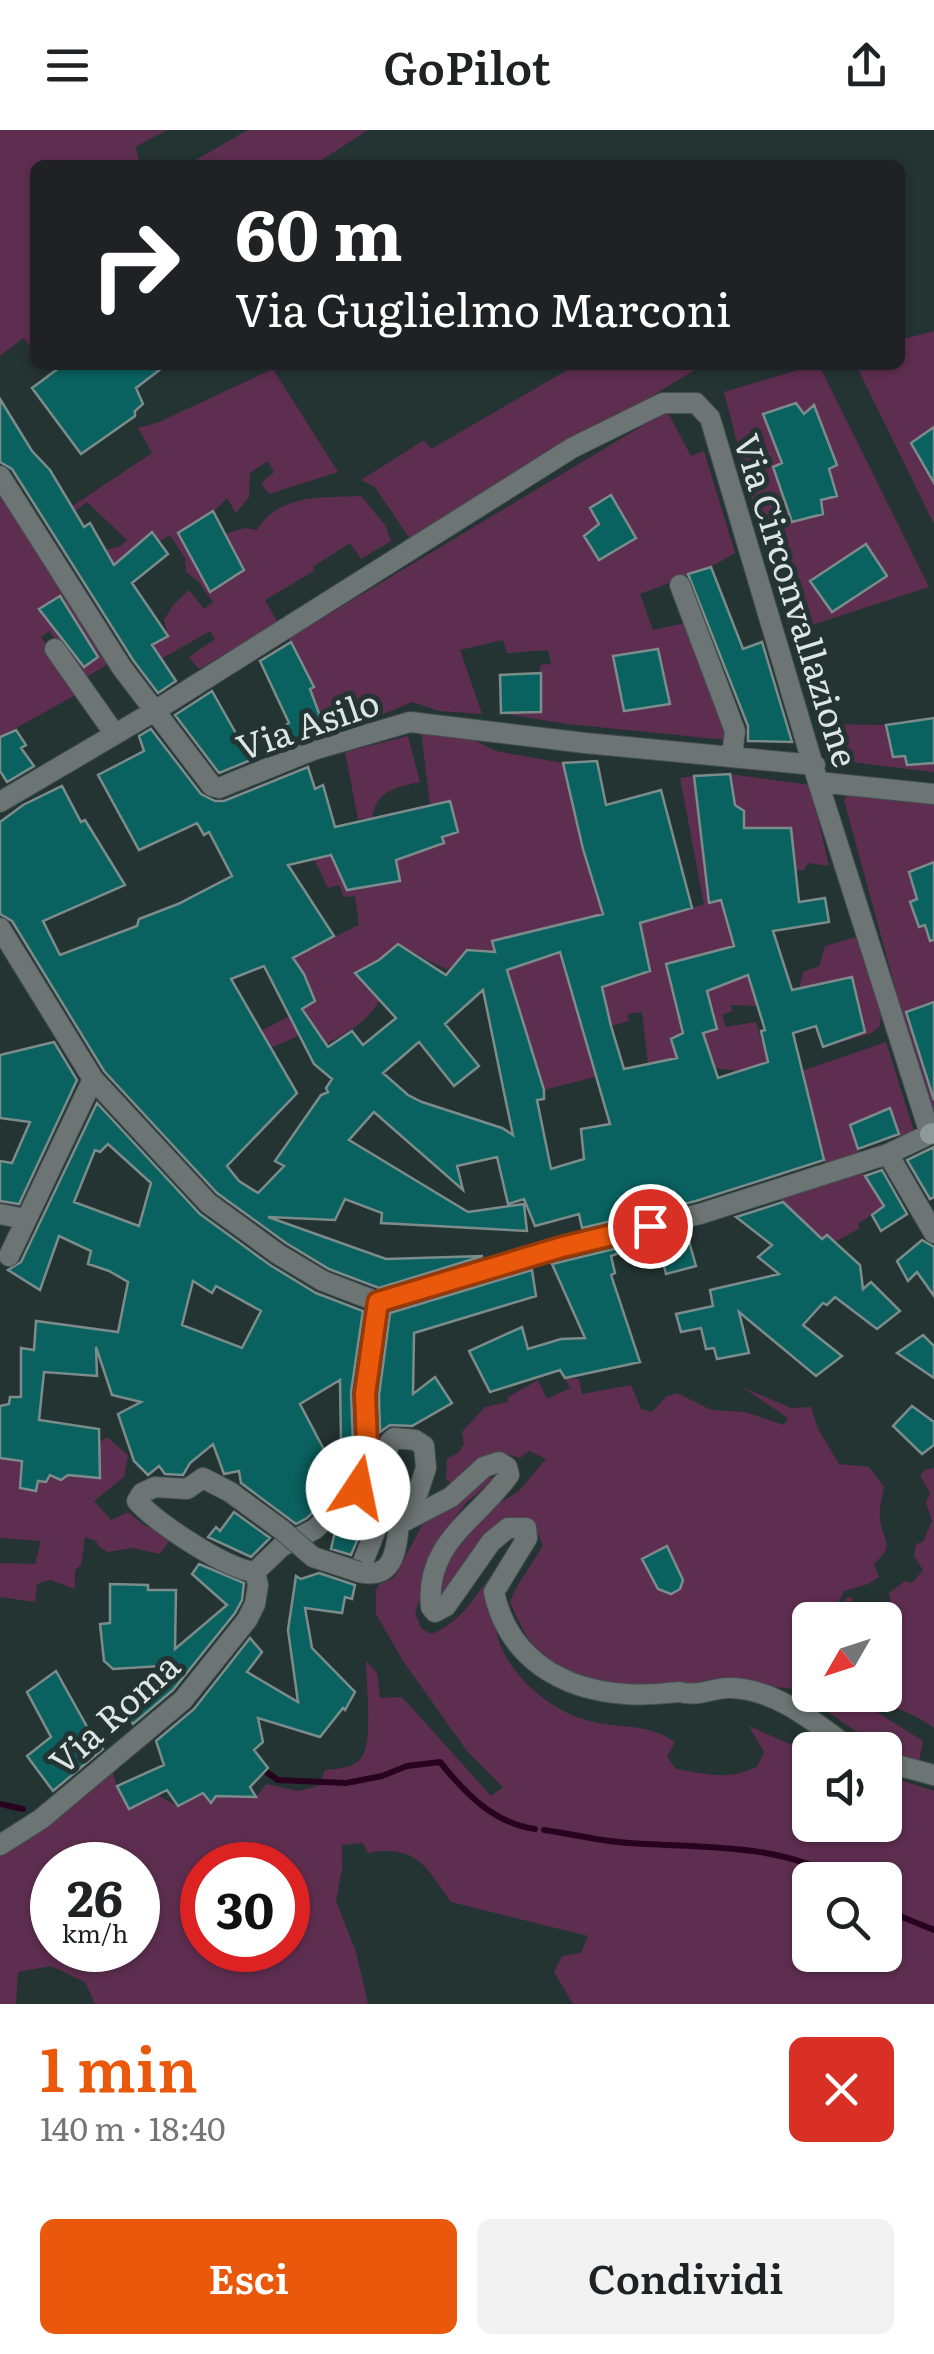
<!DOCTYPE html>
<html lang="it">
<meta charset="utf-8">
<style>
body{margin:0;font-family:Literata,serif;background:#f2f2f2;color:#202124;height:100vh;display:flex;flex-direction:column;font-size:38px;white-space:nowrap}
*{box-sizing:border-box;margin:0}
p{font-size:32px;color:#757577}
.icon{flex:none;width:55px;height:55px;fill:none;stroke:currentColor;stroke-width:2;stroke-linecap:round;stroke-linejoin:round}
.map{position:relative;height:1874px;overflow:hidden}
.side{display:flex;flex-direction:column;background:#fff;flex:1}
.side>*{flex:none}
.hud{position:absolute;left:30px;top:30px;width:875px;height:210px;border-radius:15px;box-shadow:0 2px 8px #0004;background:#202124;color:#fff;overflow:hidden}
.needle{width:65px;rotate:231deg}
.fabs{position:absolute;left:792px;top:1472px;display:grid;gap:20px}
.fabs a{display:grid;place-items:center;width:110px;height:110px;border-radius:15px;background:#fff;box-shadow:0 2px 8px #0004;font-size:50px}
.speed{position:absolute;left:30px;top:1712px;display:flex;gap:20px;font-size:50px;font-weight:700;text-align:center}
.speed>*{display:grid;place-content:center;width:130px;height:130px;border-radius:50%;background:#fff;box-shadow:0 2px 8px #0004;line-height:1}
.speed small{font-size:25px;font-weight:400}
.speed .limit{border:15px solid #d22;background:#fff;color:#111}
.pin{position:absolute;display:grid;place-items:center;width:85px;height:85px;color:#fff;margin:-42px;border:5px solid #fff;border-radius:50%;box-shadow:0 2px 10px #0007}
.me{position:absolute;width:110px;margin:-55px;rotate:11deg;stroke-linejoin:round;filter:drop-shadow(0 0 8px #0008)}
.turn{display:flex;align-items:center;gap:35px;height:210px;padding:0 40px;font-size:45px}
.turn .icon{width:130px;height:130px;stroke-width:2.5}
.turn b{display:block;font-size:70px;line-height:85px}
.round{display:grid;place-items:center;flex:none;width:105px;height:105px;border-radius:15px;background:#f2f2f2}
.overview{display:flex;align-items:center;justify-content:space-between;height:170px;padding:0 40px}
h1{font-size:60px;font-weight:600;line-height:75px;color:#ea580c}
.cta{display:flex;gap:20px;margin-top:auto;padding:20px 40px}
.cta a{flex:1;height:115px;border-radius:15px;background:#ea580c;color:#fff;font-size:40px;font-weight:600;line-height:115px;text-align:center}
.cta a+a{background:#f2f2f2;color:#202124}
header{display:flex;justify-content:space-between;align-items:center;height:130px;padding:0 40px;background:#fff;font-size:45px;font-weight:600}
.map>svg:first-child{display:block}
.green{fill:#5e2e50;fill-rule:evenodd}
.lines{fill:none;stroke-linecap:round;stroke-linejoin:round}
.stream{stroke:#28031f;stroke-width:6}
.building{fill:#0a6260;stroke:#7b8c8b;stroke-width:2.5;fill-rule:evenodd}
.street-casing{stroke:#42504f;stroke-width:22}
.secondary-casing{stroke:#42504f;stroke-width:22}
.street{stroke:#6d7474;stroke-width:20}
.secondary{stroke:#8e9a99;stroke-width:20}
.street-bridge-casing{stroke:#42504f;stroke-width:22;stroke-linecap:butt}
.street-bridge{stroke:#6d7474;stroke-width:20}
.route-casing{stroke:#983908;stroke-width:25}
.route{stroke:#ea580c;stroke-width:18}
.labels{text-anchor:middle;dominant-baseline:central;stroke-width:10;stroke-linejoin:round;paint-order:stroke}
.street-label{font-size:35px;fill:#dde6e5;stroke:#243433}
</style>
<header><svg class="icon" aria-label="menu" viewBox="0 0 24 24"><path d="M4 6h16M4 12h16M4 18h16"/></svg>GoPilot<svg class="icon" aria-label="share" viewBox="0 0 24 24"><path d="M12 15V3M7 8l5-5 5 5M5 13v7h14v-7"/></svg></header>
<div class="map">
<svg width="934" height="1874" viewBox="0 0 934 1874">
<rect width="100%" height="100%" fill="#243433"/>
<path class="green" d="M0,0H167L135,17L141,35H35V218L33,219L23,208L0,226Z
M248,0H368L314,35H187Z
M934,201V394L856,235H900V210Z
M576,235H692L693,241L412,412L375,357L361,350L424,310L431,319Z
M815,235H819L929,457L790,502L766,426L724,262Z
M273,239L338,342L269,364L261,353L274,342L268,331L250,343L249,367L236,383L227,368L214,381L225,404L245,398L257,400C279,363 324,368 361,366L385,395L391,411L361,429L350,413L313,437L314,441L265,470L278,493L199,539L189,527L215,509L210,501L161,529L152,515L168,506L164,490L174,474L189,460L204,479L213,472L198,451L186,442L185,428L170,405L159,412L152,403L119,441L105,420L121,416L127,410L87,372L60,392L56,387L152,323L138,298L159,292Z
M667,281L691,326L704,321L735,423L711,437L640,464L653,500L690,492L701,518L727,610L567,594L501,583L500,545L540,543V535L551,534L548,520L507,523L503,510L460,520L482,584L439,581L412,572L327,608L311,562L314,557L289,508Z
M0,358L114,530L84,549L49,501L41,507L79,563L0,607Z
M934,588V642L833,630L823,594L886,595Z
M421,601L464,605L496,621L563,633L603,784L492,811L501,842L617,803L613,826L565,840L595,947L544,960L512,854L503,857L477,820H467L454,835L453,841C432,835 418,823 398,814C382,871 382,885 326,914L312,894L294,908L272,917L261,901L290,886L286,819L297,810L306,821L359,795L355,766L344,767L339,755L328,758L314,729L330,725L347,760L400,751L393,718L443,713L442,707L458,702L449,672L430,674Z
M408,606L420,652C394,658 377,660 372,688L358,689L345,622Z
M730,644L810,655L829,736L808,733L804,740L766,743L744,719V681L735,675Z
M694,646L704,722L712,723L735,820L751,842L748,845L757,876L731,875L732,881L722,885L726,897L756,892L770,941L761,934L738,941L715,938L703,903L717,898L707,861L722,819L666,834L683,903L672,910L677,928L648,934L642,882L628,884L629,891L611,896L601,854L650,841L637,778L666,786L704,774L680,648Z
M847,664L934,669V982L902,883L844,670Z
M856,807L881,883L880,896L870,904L827,916L812,863L797,868L803,842L819,836L825,816Z
M886,912L914,1001L900,1008L890,979L850,995L860,1025L826,1038L802,941Z
M861,1040L884,1076L858,1094L860,1098L835,1112L827,1105L822,1109L776,1065Z
M565,1248L579,1249L582,1264L631,1255L641,1279L652,1282L666,1267L677,1263L711,1280L745,1282L784,1295L788,1288L742,1257L791,1278L811,1277L818,1299L839,1334L869,1337L884,1357C882,1367 879,1380 880,1390C884,1413 895,1415 874,1434L879,1447L868,1454L844,1461L837,1475L843,1476L846,1468L853,1467L849,1478L854,1488L860,1490H810V1565H885V1490H870L877,1489L891,1474L889,1463L905,1451L912,1453L923,1440L914,1426L916,1414L923,1412L932,1391L926,1373L930,1363L920,1345L925,1340L934,1338V1598C916,1586 893,1571 872,1579L923,1611L919,1631L883,1620L795,1559L707,1550L672,1559L567,1547C558,1537 550,1532 541,1524C527,1511 518,1490 510,1472C518,1451 532,1435 543,1415L533,1392L520,1387C482,1397 460,1438 440,1469L441,1444L461,1405L483,1382L518,1362L546,1329L529,1321L520,1328L497,1321L477,1330L455,1356L446,1349L447,1329L459,1322L464,1314L462,1302L485,1277L508,1272V1267L538,1250L547,1269L570,1258Z
M107,1307L128,1325L124,1347L94,1371L111,1390L128,1382L144,1395L172,1407L160,1424L133,1418L108,1422L99,1417L96,1411L85,1407L81,1435L75,1440V1459L50,1450L37,1454L35,1472L0,1467V1433L35,1434L41,1411L0,1408V1328L22,1331L20,1358L36,1361L38,1351L46,1352L50,1345L61,1350L68,1345L100,1348L99,1313Z
M496,1347L466,1373L441,1406L415,1483L421,1498L431,1504C468,1490 477,1457 504,1432C501,1451 493,1475 495,1494C500,1540 551,1584 594,1592C623,1598 649,1594 675,1612L667,1627L676,1639C709,1644 725,1651 757,1637L764,1622L749,1596L794,1616L834,1620H810V1695H885V1645L934,1661V1874H573L554,1842L562,1826L581,1823L588,1806L451,1772C426,1737 417,1714 368,1723L363,1713L342,1715V1739L336,1771L356,1822L368,1874H95L85,1852L51,1836L18,1842L16,1874H0V1723L112,1641L117,1656L157,1665L178,1676L203,1663L212,1673L220,1661L227,1667H256L266,1654L298,1661L319,1656L325,1640C338,1639 354,1638 362,1627C373,1611 366,1552 366,1531L377,1543L380,1568L402,1567L491,1666L503,1657L467,1621L403,1531L376,1484V1461L379,1454L394,1448L427,1386L485,1348ZM52,1735H138V1820H52ZM202,1735H288V1820H202ZM810,1750H885V1825H810Z"/>
<g class="lines">
<path class="stream" d="M259,1637L278,1650L346,1653L382,1646L407,1636L440,1632C465,1663 493,1693 535,1699
M0,1674L23,1679
M544,1700C572,1704 600,1711 629,1713C695,1718 782,1712 840,1750
M885,1780L934,1800"/>
</g>
<path class="building" d="M63,235H166L136,258L143,274L135,281V286L81,324L32,258Z
M0,269L32,321L50,340L84,397L90,393L114,435L152,402L168,424L132,453L168,506L152,515L176,551L158,563L133,530L12,339L0,332Z
M796,273L804,284L814,275L837,335L829,339L837,366L821,370L823,384L792,392L773,337L782,333L763,284Z
M934,297V353L911,313Z
M611,365L636,408L599,430L584,406L599,394L590,378Z
M213,381L244,440L210,462L178,403Z
M866,414L887,446L832,482L810,451Z
M711,437L743,519L762,512L792,612L748,611V596L688,444Z
M60,466L98,527L84,537L39,479Z
M291,512L314,557L310,559L326,602L292,614L285,595L289,593L260,531Z
M658,519L670,574L624,581L613,526Z
M541,543V582L501,583L500,545Z
M212,561L251,630L219,643L175,585Z
M934,588V633L907,635L905,626L893,627L886,595Z
M151,599L201,664L215,671H224L308,637L315,659L323,655L335,697L450,671L458,702L442,707L444,713L396,730L400,751L347,760L331,725L288,735L334,806L293,828L304,844L315,871L302,879L328,917L352,901L363,915L396,888L355,843L379,830L398,814L446,845L467,820L495,822L492,811L603,784L583,719L563,633L597,631L606,675L661,660L692,778L640,793L650,841L602,857L611,896L624,939L677,928L671,909L683,903L666,834L734,816L721,770L709,773L694,646L730,644L735,675L744,681V698H791L799,772L825,768L829,792L773,801L792,860L852,847L865,902L823,917L816,896L793,903L824,1030L696,1071L582,1098L579,1084L535,1096L524,1069L508,1074L497,1027L457,1036L463,1060L374,982L349,1010L468,1082L524,1074L527,1101L381,1093L382,1083L345,1069L335,1090L268,1087L386,1129L483,1126L379,1158L329,1139L286,1113L217,1063L104,941L12,791L0,784V692L23,675L62,656L81,692L85,690L125,755L43,791L60,825L137,796L139,789L178,774L232,746L209,702L204,705L197,693L139,720L98,645L144,621L139,606ZM560,822L610,994L581,999L584,1029L551,1039L537,970L544,969V960L507,840ZM264,836L314,934L332,949L326,958L328,962L321,965L275,1031L284,1036L258,1063L239,1051L227,1036L297,963L231,849ZM748,845L765,900L761,901L768,932L718,948L703,903L717,899L707,861ZM483,860L506,972L513,1005L502,998L422,972L408,965L383,943L419,912L454,956L479,936L445,894Z
M16,600L26,615L21,618L34,636L7,652L0,641V607Z
M934,732V810L930,811L925,795L919,797L910,772L917,769L909,742Z
M934,872V970L906,882Z
M54,912L77,950L19,1074L0,1071V1031L12,1033L30,992L0,988V925Z
M97,973L200,1084L270,1135L316,1163L363,1181L351,1262L353,1313L341,1312L340,1250L300,1274L342,1354L307,1388L296,1394L241,1353L239,1341L224,1344L213,1314L190,1333L183,1345L165,1344L159,1336L148,1345L134,1331L118,1284L141,1272L112,1265L96,1217L97,1246L44,1242L39,1290L99,1299L100,1348L68,1345L61,1350L50,1345L46,1352L38,1351L36,1361L20,1358L22,1331L0,1328V1276L9,1274L10,1267H21V1218L34,1220L36,1191L118,1202L128,1152L109,1141L88,1134L91,1121L59,1106L40,1160L8,1140L21,1132ZM108,1014L151,1053L139,1096L74,1072L95,1020L100,1022ZM193,1151L212,1163L216,1156L261,1181L242,1218L182,1195Z
M890,978L899,1004L858,1019L850,995Z
M934,1017V1067L930,1069L907,1030Z
M882,1040L907,1084L881,1101L872,1085L884,1076L865,1046Z
M783,1072L822,1109L827,1105L860,1135L863,1159L871,1152L900,1181L877,1199L835,1167L827,1175L823,1173L803,1195L842,1226L816,1246L739,1182L749,1223L717,1229L714,1218L706,1219L701,1198L681,1202L676,1184L713,1176L710,1160L779,1144L758,1127L772,1115L736,1087Z
M686,1101L696,1136L666,1144L657,1108Z
M922,1110L934,1117V1166L917,1142L908,1151L897,1131Z
M622,1117L624,1121L611,1126L615,1143L611,1145L640,1232L565,1248L560,1240L490,1262L469,1221L522,1197L528,1219L561,1209L585,1208L552,1134Z
M532,1140L536,1166L414,1203L413,1264L435,1247L452,1273L412,1296L390,1295L380,1302L379,1265L390,1183Z
M923,1205L934,1216V1248L897,1223Z
M912,1276L934,1292V1315L922,1324L893,1296Z
M374,1371L351,1425L331,1419L336,1398L362,1372Z
M234,1382L270,1408L251,1427L208,1407L216,1397L220,1401Z
M667,1416L683,1450L680,1459L671,1464L658,1459L642,1429Z
M199,1434L244,1453L242,1470L235,1483L173,1560L133,1594L120,1576L177,1535L113,1539L104,1531L100,1494L110,1493V1454L148,1455V1460H176L175,1519L227,1475L192,1444Z
M319,1443L355,1455L352,1469L345,1467L342,1483L305,1478L312,1518L355,1562L345,1580L343,1578L320,1607L258,1588L263,1612L254,1620L268,1638L250,1657L256,1667L216,1666L211,1673L203,1663L178,1676L167,1660L129,1679L117,1656L164,1635L156,1611L194,1579L250,1508L262,1522L247,1542L298,1572L288,1500L296,1446L301,1449Z
M56,1541L90,1602L103,1619L53,1661L27,1626L51,1607L27,1562Z"/>
<g class="lines">
<g class="street-casing">
<path id="street" d="M0,346L122,538L212,656L219,658L313,620L410,592L585,613L815,635
M680,455L735,601L732,626
M55,519L114,603
M818,652L934,664
M0,672L153,582L572,318L663,273H696L710,288L818,652L930,1004L888,1024L700,1084L562,1117L378,1172
M0,798L93,949L208,1073L278,1124L323,1151L378,1172
M888,1024L934,1103
M0,1084L25,1089
M9,1126L93,949
M357,1358L367,1359L376,1354L390,1312L394,1308L415,1310L424,1316L426,1338L418,1362L384,1379L359,1442C394,1450 396,1421 399,1394L451,1367L484,1337L499,1332L507,1337L509,1345C477,1390 425,1412 431,1477L435,1482L446,1476L491,1412L508,1398H526L527,1408L494,1462C508,1528 562,1560 626,1564C643,1566 663,1563 680,1562C696,1567 711,1559 727,1558C774,1557 816,1593 852,1620
M255,1442L281,1417L315,1399L357,1358L367,1313L365,1264L378,1172
M255,1442C226,1439 158,1394 137,1371L142,1363L155,1357L187,1359L203,1348L230,1362L282,1400
M885,1632L934,1645
M0,1715L41,1689L183,1570L247,1490L255,1474L258,1455L255,1442"/>
</g>
<g class="secondary-casing">
<path id="secondary" d="M930,1004L934,1003"/>
</g>
<use href="#street" class="street"/>
<use href="#secondary" class="secondary"/>
<g class="street-bridge-casing">
<path id="street-bridge" d="M282,1400L313,1427L359,1442"/>
</g>
<use href="#street-bridge" class="street-bridge"/>
</g>
<g class="lines">
<g class="route-casing">
<path id="route" d="M358,1358L367,1313L365,1264L378,1172L562,1117L650,1096"/>
</g>
<use href="#route" class="route"/>
</g>
<g class="labels">
<g class="street-label">
<text transform="translate(798 470) rotate(73)">Via Circonvallazione</text>
<text transform="translate(307 593) rotate(-19)">Via Asilo</text>
<text transform="translate(113 1582) rotate(-42)">Via Roma</text>
</g>
</g>
</svg>
<div class="fabs">
<a><svg class="needle" viewBox="-14 -14 28 28"><path d="M0-13l5 13h-10z" fill="#e53935"/><path d="M0 13l5-13h-10z" fill="#757577"/></svg></a>
<a><svg class="icon" aria-label="sound" viewBox="0 0 24 24"><path d="M4 9h4l5-4v14l-5-4H4zM17 9q2 3 0 6"/></svg></a>
<a><svg class="icon" aria-label="search" viewBox="0 0 24 24"><circle cx="10" cy="10" r="6"/><path d="M15 15l6 6"/></svg></a>
</div>
<div class="speed"><div>26<small>km/h</small></div><div class="limit">30</div></div>
<div class="pin" style="left:650px;top:1096px;background:#d93025"><svg class="icon" aria-label="arrive" viewBox="0 0 24 24"><path d="M6 21V4h12l-3 4 3 4H6"/></svg></div>
<svg class="me" style="left:358px;top:1358px" viewBox="-20 -20 40 40"><circle r="19" fill="#fff"/><path d="M0-13L10 11 0 6-10 11z" fill="#ea580c"/></svg>
<div class="hud">
<div class="turn"><svg class="icon" aria-label="right" viewBox="0 0 24 24"><path d="M7 20v-9h11M14 6l5 5-5 5"/></svg><div><b>60 m</b>Via Guglielmo Marconi</div></div>
</div>
</div>
<section class="side">
<div class="overview"><div><h1>1 min</h1><p>140 m · 18:40</p></div><a class="round" style="background:#d93025;color:#fff"><svg class="icon" aria-label="close" viewBox="0 0 24 24"><path d="M6 6l12 12M18 6L6 18"/></svg></a></div>
<div class="cta"><a>Esci</a><a>Condividi</a></div>
</section>
